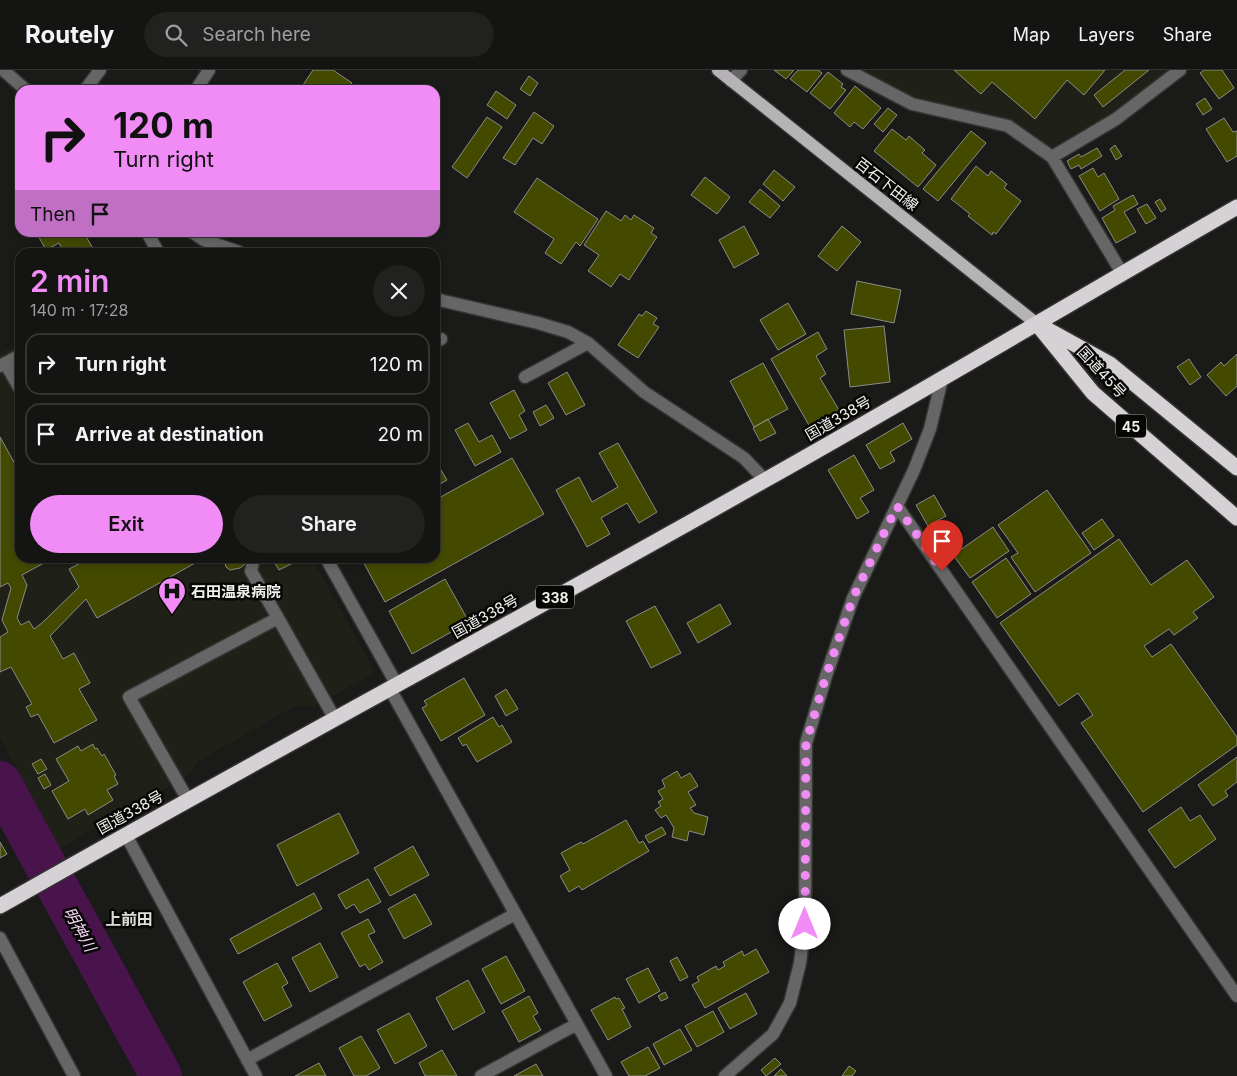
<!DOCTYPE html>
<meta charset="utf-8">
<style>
body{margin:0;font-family:Inter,"Noto Sans JP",sans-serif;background:#212120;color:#f1f3f6;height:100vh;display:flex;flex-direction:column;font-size:19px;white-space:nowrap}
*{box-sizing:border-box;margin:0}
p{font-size:16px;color:#9d9e9f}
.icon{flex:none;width:28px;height:28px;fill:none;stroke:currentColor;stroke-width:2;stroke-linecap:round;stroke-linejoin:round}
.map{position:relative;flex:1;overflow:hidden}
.side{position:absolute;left:15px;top:178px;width:425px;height:315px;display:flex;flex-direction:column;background:#141412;border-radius:15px;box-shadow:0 2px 8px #0003,0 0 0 1px #333332}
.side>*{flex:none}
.guide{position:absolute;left:15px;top:15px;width:425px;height:152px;border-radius:15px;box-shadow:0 2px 8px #0003,0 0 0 1px #333332;background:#f18bf5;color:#111;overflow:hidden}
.pin{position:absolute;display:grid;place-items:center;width:42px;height:42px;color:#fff;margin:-51px -21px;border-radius:50% 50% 50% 0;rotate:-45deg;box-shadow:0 0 5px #0007}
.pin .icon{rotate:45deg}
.me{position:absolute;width:55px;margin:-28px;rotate:0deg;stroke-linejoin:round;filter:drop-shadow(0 0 4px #0008)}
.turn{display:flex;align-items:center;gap:18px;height:105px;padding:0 15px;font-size:22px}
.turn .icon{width:65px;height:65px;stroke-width:2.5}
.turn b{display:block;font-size:35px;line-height:42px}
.then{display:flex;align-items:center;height:48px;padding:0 15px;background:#0003;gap:10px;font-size:19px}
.round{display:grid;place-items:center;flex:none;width:52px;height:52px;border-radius:26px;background:#212120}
.summary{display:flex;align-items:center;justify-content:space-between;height:85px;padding:0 15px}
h1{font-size:30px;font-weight:600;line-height:38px;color:#f18bf5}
.action{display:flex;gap:10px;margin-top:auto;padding:10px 15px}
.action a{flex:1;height:58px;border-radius:30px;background:#f18bf5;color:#111;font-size:20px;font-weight:600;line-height:58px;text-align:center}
.action a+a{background:#212120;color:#f1f3f6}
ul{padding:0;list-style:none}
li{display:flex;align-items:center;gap:15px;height:62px;margin:0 10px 8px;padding:0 5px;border:2px solid #333332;border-radius:15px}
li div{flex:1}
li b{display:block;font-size:19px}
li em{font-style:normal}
header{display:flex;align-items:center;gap:30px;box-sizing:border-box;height:70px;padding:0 25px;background:#141412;border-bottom:1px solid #333332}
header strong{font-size:24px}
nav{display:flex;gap:28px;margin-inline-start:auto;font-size:18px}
.search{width:350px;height:45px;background:#212120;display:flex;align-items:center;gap:12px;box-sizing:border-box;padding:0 18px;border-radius:28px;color:#9d9e9f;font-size:19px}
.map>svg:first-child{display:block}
.built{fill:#1f2118}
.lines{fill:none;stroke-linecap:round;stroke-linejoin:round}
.river{stroke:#49134c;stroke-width:42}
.building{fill:#434a00;stroke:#8b8b87}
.minor-casing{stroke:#343532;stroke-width:15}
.major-casing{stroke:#343532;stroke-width:15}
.highway-casing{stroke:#343532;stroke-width:18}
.minor{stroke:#676667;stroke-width:12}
.major{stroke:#b6b3b6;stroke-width:12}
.highway{stroke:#d5d1d5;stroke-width:15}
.route{stroke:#f18bf5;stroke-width:9;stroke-dasharray:0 16.2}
.labels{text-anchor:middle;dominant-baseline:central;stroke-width:5;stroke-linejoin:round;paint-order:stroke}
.shield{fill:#060605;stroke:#aaaaa8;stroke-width:1}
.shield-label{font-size:14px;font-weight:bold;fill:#f0f0ee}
.street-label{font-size:15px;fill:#f0f0ee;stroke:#060605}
.poi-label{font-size:15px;font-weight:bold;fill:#f0f0ee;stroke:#060605;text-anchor:start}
.neighbourhood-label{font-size:16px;font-weight:bold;fill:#dddeda;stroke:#060605}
.water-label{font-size:16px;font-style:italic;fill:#f5d4f5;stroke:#060605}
</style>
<header>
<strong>Routely</strong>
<div class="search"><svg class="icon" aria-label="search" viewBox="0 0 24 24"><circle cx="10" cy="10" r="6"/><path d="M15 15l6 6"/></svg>Search here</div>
<nav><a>Map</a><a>Layers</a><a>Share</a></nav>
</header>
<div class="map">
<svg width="1237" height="1006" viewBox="0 0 1237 1006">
<rect width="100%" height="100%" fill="#1a1b18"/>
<path class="built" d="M847,0H1180L1052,87L1008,56L912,34Z
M20,273V488H312L375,602L314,637L297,635L197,692L190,704L60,778L0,668V283Z"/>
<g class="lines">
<path class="river" d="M0,712L161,1006"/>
</g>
<path class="building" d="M313,0H333L352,13L347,20H311L303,15Z
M774,0H794L786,9Z
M798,0H818L822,3L807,22L790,9Z
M954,0H1105L1084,25L1067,10L1035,49L992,12L981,24Z
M1125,0H1149L1103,37L1094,25Z
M1204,0H1222L1234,18L1219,29L1200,3Z
M828,2L843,14L841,17L846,20L830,39L810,23Z
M529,6L538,13L530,26L520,19Z
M855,16L881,38L863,59L854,52L850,57L834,43Z
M496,21L516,35L507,49L487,35Z
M1205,28L1212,39L1203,45L1196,34Z
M888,38L897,45L883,62L874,54Z
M534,42L554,56L542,74L533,68L515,95L503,88Z
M487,47L502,57L467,108L452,97Z
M1224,48L1233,62L1237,61V86L1227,92L1206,59Z
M892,59L906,70L909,66L925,80L922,83L936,95L918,117L874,81Z
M971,61L986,73L938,131L923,119Z
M1115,75L1122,86L1116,90L1110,79Z
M1097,78L1102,86L1081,99L1079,95L1071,99L1067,91L1079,84L1081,87Z
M976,96L988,106L991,101L1007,114L1004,118L1021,131L996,164L993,162L992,165L968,146L970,144L951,129Z
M1093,98L1098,107L1104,103L1119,129L1100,141L1079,106Z
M774,100L795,117L783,131L763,114Z
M705,107L730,127L717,144L691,125Z
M537,108L598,149L580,176L576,172L561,194L545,183L554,169L514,142Z
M760,119L780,136L770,148L749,132Z
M1133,125L1138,134L1124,142L1136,162L1116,173L1102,148L1115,140L1113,136Z
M1160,129L1166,139L1161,142L1155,132Z
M1147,134L1156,148L1146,154L1137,139Z
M606,141L621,151L625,145L631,150L634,145L654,158L651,163L657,167L629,210L620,204L611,217L588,201L599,185L584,175Z
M744,156L759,184L734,198L719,170Z
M842,156L861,172L837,201L818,186Z
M36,162H85L84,163L95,182H64L59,173L46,180Z
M857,211L901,220L894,253L851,244Z
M788,233L806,264L778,280L760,250Z
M646,241L657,248L653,254L659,257L638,288L618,275L639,244L642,246Z
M884,256L890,312L850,317L844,260Z
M818,262L827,279L816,286L826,304L820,308L839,340L810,357L771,289Z
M1237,284V316L1226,326L1207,305L1221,292L1224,296Z
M1189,289L1201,307L1190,315L1177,297Z
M763,293L788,339L754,357L730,311Z
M567,302L585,335L566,345L548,313Z
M514,320L525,341L519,345L527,360L510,369L490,333Z
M546,335L554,348L540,356L533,342Z
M768,349L776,363L760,371L753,358Z
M468,353L479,372L492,365L501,382L475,396L455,360Z
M903,353L912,369L890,382L895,391L880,399L866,375Z
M0,367L20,403V488H53L22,505L27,515L17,548L21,555L29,551L34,559L42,553L79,517L69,499L90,488H204L97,548L86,529L50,566L63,589L74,583L90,613L79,619L97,650L54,673L38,644L31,647L26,637L32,634L11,597L0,602V567L8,562L2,550L11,518L8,513L0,517Z
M618,373L657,442L639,453L627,433L601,448L610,464L587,477L556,420L579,407L592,432L618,417L599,383Z
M854,385L874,420L860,428L869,442L857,449L828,400Z
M512,388L544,444L385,532L361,488H435V430Z
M435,390L447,410L435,417Z
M1047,420L1091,483L1035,522L1011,487L1018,483L998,455Z
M934,425L946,446L928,456L916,435Z
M1102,449L1114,466L1094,480L1082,463Z
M993,457L1009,481L970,508L953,485Z
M1119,469L1151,515L1187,490L1214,527L1193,542L1198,548L1174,565L1169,559L1144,576L1152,587L1171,574L1237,667V675L1143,742L1081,653L1093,645L1078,623L1059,636L1000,553Z
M224,488H246L244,495L240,498L230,500L226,497Z
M272,488H303L279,500Z
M1006,488L1031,524L997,548L972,512Z
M445,509L469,552L412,584L389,541Z
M720,534L731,554L698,573L687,553Z
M655,536L681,583L651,598L626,551Z
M464,608L485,645L441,671L422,638L427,635L424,631Z
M506,619L518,639L506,646L495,626Z
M493,647L499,657L502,655L512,672L477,692L466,674L463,676L458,668Z
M93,674L95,679L97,678L102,686L104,684L116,705L114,706L118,714L107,720L113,730L88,745L85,739L68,749L52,721L69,711L56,689L78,676L81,681Z
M1237,687V712L1225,721L1228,726L1213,736L1198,715Z
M41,689L47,699L38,704L32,694Z
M677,701L681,708L690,703L698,716L688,722L696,735L690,738L694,743L708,747L704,765L689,761L687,771L672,767L674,758L666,745L661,748L655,740L661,736L658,732L663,729L658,721L665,717L662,710Z
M45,704L51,715L44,719L38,708Z
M1181,737L1190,751L1200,745L1216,769L1175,798L1148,760Z
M339,743L359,783L297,816L277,775Z
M626,750L639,773L643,771L649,781L582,820L579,816L569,822L560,806L570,800L561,783L581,772L583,774Z
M662,757L666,764L649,773L645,766Z
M0,772L7,784L0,788Z
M413,776L429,805L390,826L374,798Z
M368,809L381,832L360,843L354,834L346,839L338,825Z
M314,823L322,839L238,884L230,869Z
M415,824L432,854L404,869L388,839Z
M368,849L375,862L368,865L383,892L369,900L365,894L360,897L341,863Z
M320,873L338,907L310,922L292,888Z
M756,879L769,902L705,938L692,915L699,911L697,907L716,896L718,900L725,896L723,892L742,881L744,886Z
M506,886L525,921L501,934L482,899Z
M677,887L688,907L680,911L670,891Z
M277,893L288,913L282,917L292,936L264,951L243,912Z
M648,898L660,921L639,933L626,909Z
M468,910L485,942L453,960L436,928Z
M665,922L668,928L661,931L658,926Z
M746,923L757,944L730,959L718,938Z
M529,926L538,943L533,946L541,960L519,972L502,941Z
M615,927L616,929L619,928L625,938L622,939L631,957L608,970L591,940Z
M713,941L724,962L697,977L685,956Z
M409,943L427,976L395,994L377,960Z
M680,959L692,980L664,995L653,974Z
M361,966L380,998L366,1006H354L339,978Z
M648,977L660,998L645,1006H629L621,992Z
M442,980L457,1006H425L419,993Z
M775,988L781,994L766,1006L761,1000Z
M319,993L326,1006H295Z
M536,994L543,1006H514Z
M849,996L856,1001L852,1006H842Z
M781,999L787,1006H774Z"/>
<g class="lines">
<g class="minor-casing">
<path id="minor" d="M3,0L26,20
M847,0L912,34L1008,56L1052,87L1122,203
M731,11L741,0
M85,20L100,0
M196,20L209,0
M1052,87L1116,49L1180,0
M147,162L158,182
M192,162L204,170L239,182
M435,229L538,253L568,262L588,273L644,322L744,388L765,410
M435,272L441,269
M5,293L20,319
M0,296L20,285
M525,307L588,273
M897,436L1237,926
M254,488L251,501L278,548
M326,488L397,615
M390,619L606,1006
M188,730L129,627L278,548L335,649
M126,765L256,1006
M0,868L74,1006
M247,990L515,844
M481,1006L577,954
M725,1006L773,964L790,933L800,893L805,854L806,673L826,606L853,528L914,400L930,359L942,309"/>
</g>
<g class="major-casing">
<path id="major" d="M718,0L1037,254"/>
</g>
<g class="highway-casing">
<path id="highway" d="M1037,254L1093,323L1237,448
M1043,257L1110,294L1237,398
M0,836C254,691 513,553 767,409C925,320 1081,227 1237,137"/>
</g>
<use href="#minor" class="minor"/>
<use href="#major" class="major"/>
<use href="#highway" class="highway"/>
</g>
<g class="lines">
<path class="route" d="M805,854L806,673L826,606L853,528L897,436L942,501"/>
</g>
<defs>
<g id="hospital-pin" transform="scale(1.4375)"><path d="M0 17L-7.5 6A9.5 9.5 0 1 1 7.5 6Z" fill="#f18bf5" stroke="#060605"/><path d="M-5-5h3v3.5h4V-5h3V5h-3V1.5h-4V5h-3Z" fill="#111"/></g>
</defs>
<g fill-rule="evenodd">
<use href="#hospital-pin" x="172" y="521"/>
</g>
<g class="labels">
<g class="shield">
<rect x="1116" y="344.5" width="30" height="23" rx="4"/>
<rect x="536" y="515.5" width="38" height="23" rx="4"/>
</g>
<g class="shield-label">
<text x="1131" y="356">45</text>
<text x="555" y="527">338</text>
</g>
<g class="street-label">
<text transform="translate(887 114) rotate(38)">百石下田線</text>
<text transform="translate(1102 302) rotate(47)">国道45号</text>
<text transform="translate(838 348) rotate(-30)">国道338号</text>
<text transform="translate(485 546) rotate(-29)">国道338号</text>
<text transform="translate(130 742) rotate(-29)">国道338号</text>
</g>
<g class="poi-label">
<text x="191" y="521">石田温泉病院</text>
</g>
<g class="neighbourhood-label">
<text x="129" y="849">上前田</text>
</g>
<g class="water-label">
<text transform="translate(80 859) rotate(61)">明神川</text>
</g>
</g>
</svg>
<div class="pin" style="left:942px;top:501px;background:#d93025"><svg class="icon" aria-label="arrive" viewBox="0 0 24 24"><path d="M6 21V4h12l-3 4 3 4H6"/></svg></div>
<svg class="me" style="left:805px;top:854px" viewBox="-20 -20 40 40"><circle r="19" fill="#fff"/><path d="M0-13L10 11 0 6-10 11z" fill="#f18bf5"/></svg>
<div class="guide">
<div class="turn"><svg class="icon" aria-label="right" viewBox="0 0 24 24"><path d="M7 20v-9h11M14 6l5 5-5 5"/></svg><div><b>120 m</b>Turn right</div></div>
<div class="then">Then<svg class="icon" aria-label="arrive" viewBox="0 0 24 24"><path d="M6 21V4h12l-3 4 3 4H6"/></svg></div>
</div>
<section class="side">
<div class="summary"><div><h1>2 min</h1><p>140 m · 17:28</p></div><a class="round"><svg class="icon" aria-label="close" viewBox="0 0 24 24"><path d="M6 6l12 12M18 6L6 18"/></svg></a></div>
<ul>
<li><svg class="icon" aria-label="right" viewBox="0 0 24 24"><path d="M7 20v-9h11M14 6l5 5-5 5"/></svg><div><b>Turn right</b></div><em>120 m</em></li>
<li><svg class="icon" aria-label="arrive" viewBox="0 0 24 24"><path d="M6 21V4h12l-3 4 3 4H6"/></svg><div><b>Arrive at destination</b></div><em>20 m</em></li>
</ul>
<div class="action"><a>Exit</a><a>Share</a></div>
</section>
</div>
